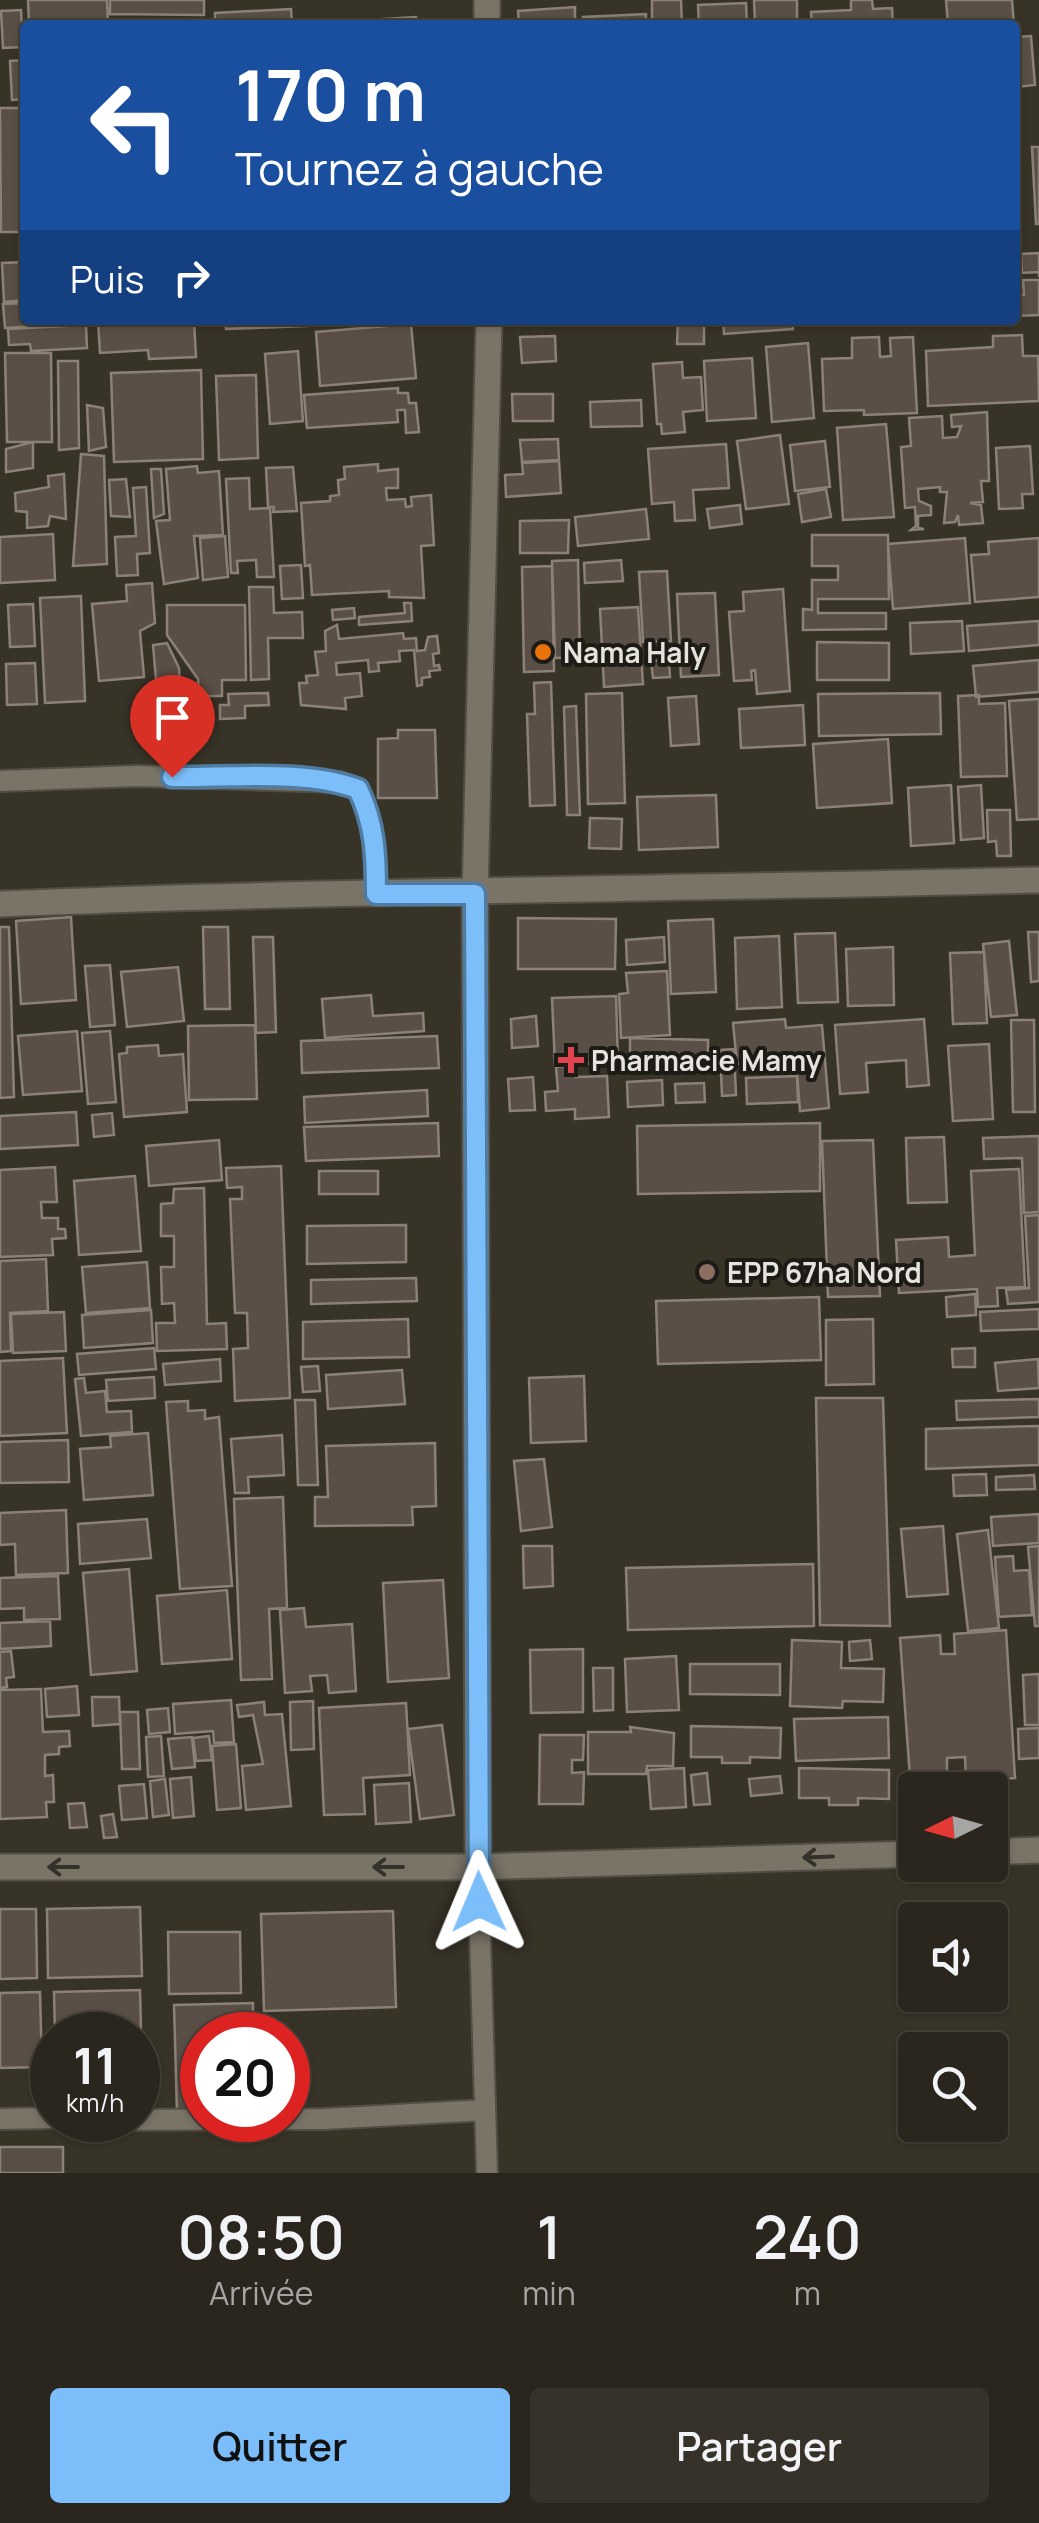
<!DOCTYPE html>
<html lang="fr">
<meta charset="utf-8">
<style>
body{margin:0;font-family:Manrope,sans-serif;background:#36322a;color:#f1f3f6;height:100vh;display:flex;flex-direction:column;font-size:38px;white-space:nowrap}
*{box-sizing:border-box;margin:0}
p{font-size:32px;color:#a5a5a4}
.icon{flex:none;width:55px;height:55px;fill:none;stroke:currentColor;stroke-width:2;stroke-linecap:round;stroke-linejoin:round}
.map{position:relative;height:2173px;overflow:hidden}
.details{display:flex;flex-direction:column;background:#2a261d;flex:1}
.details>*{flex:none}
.hud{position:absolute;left:20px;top:20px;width:1000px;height:305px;border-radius:10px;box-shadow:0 2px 8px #0004,0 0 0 2px #46433b;background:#1a4fa0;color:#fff;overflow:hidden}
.needle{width:65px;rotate:265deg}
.fabs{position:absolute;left:898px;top:1772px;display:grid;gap:20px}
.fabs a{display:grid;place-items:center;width:110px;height:110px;border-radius:10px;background:#2a261d;box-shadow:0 2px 8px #0004,0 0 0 2px #46433b;font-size:50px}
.speed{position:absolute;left:30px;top:2012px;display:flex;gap:20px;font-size:50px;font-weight:700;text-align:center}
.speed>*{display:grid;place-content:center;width:130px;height:130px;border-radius:50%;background:#2a261d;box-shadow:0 2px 8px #0004,0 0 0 2px #46433b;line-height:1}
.speed small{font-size:25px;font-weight:400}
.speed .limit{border:15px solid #d22;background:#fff;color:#111}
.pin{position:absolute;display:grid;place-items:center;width:85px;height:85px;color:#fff;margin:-102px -42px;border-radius:50% 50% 50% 0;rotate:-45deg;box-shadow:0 0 10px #0007}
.pin .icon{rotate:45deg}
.me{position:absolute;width:110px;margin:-55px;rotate:359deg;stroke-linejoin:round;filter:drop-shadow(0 0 8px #0008)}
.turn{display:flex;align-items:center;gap:35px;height:210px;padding:0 50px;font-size:45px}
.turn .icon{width:130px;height:130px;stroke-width:2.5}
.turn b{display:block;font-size:70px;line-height:85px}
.then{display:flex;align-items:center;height:95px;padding:0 50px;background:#0003;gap:20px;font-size:38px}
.eta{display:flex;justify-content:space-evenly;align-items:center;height:170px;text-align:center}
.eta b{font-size:60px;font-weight:600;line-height:70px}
.action{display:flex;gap:20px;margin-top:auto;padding:20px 50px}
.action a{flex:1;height:115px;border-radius:10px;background:#7cbef9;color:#111;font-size:40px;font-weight:600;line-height:115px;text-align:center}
.action a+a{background:#36322a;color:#f1f3f6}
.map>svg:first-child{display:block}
.building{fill:#5a4f46;stroke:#8c8177;stroke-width:2.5}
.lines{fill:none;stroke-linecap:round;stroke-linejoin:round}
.service-casing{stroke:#534e45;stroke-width:24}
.minor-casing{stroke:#534e45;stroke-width:29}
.tertiary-casing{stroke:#534e45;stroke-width:29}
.secondary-casing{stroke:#534e45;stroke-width:29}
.service{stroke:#7a7467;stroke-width:20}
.minor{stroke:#7a7467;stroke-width:25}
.tertiary{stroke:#7a7467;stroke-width:25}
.secondary{stroke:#7a7467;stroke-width:25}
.oneway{stroke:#34312a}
.route-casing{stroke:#517ca2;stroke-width:25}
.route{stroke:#7cbef9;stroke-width:18}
.food-dot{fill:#e8710a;stroke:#1d1b16;stroke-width:4}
.health-dot{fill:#e0444e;stroke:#1d1b16;stroke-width:4}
.education-dot{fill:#8d6e63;stroke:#1d1b16;stroke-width:4}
.labels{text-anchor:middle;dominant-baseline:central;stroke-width:8;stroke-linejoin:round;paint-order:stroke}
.poi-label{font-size:28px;font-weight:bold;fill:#e6e3dc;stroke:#1d1b16;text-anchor:start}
</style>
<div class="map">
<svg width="1039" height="2173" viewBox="0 0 1039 2173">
<rect width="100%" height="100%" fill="#383327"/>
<path class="building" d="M28,0H107L108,25H29Z
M110,0H204V15L110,14Z
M652,0H681L682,25H652Z
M754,0H797V25H755Z
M851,0H872L873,9L892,8L893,25H812L811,12L851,10Z
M946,0H1012L1014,25H948Z
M746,3L747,25H699L698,5Z
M575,7V25H519L518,11Z
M291,9L292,25H215V13Z
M21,10L23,47L3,48L1,11Z
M646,14V25H584L583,17Z
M416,17L417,25H320L319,23Z
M1031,36L1035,85L1015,87V37Z
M25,60V99L12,100L10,61Z
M0,108H25V232H1Z
M1032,147H1039V224H1036Z
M1039,253V277V272L1022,273L1021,254Z
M25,262V300L4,302L2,263Z
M1023,280H1039V315L1016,316L1015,295H1024Z
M25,303V320L87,323L5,328L3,304Z
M194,320L196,357L149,359L148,350L100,353L98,321Z
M225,320H306V326L226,329Z
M678,320H704V344H677Z
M723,320H792L793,329L724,334Z
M866,320H913V324L867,325Z
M411,324L416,378L320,386L316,332Z
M86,325L87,348L31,351L30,344L9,345L8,329Z
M1022,335L1023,356H1038L1039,401L928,406L926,351L993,347V336Z
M555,336L556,361L522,363L520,337Z
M879,337L880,357L891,356L890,338L913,337L917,413L864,415V410L824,411L822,359L852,358V338Z
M808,343L814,418L772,422L766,347Z
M298,351L303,421L270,424L265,354Z
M5,353H51L52,442H7Z
M752,358L756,418L707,421L704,361Z
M58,361H78L79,448L59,450Z
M682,362L683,378L701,377L703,410L683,412L685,432L662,434L661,424H657L653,364Z
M201,370L203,459L114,462L111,373Z
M256,375L258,458L219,460L216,376Z
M398,388V393H408L409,403H416L419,432L406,433L405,410H397L398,422L307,428L304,395Z
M512,394H553V421H513Z
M641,400L642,426L591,427L590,402Z
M87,405L103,408L106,447L89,451Z
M987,412L989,481H981L983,502L970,503L981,505L983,523L959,525L958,515L955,522L944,523L947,492H940V487L918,489L919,501L931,506V515L918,516V528L924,529L911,530L916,526L915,507L905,508L901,447L911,446L909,418L942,416L943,438L957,437L961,426L952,427L951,415Z
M886,424L894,517L843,520L837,428Z
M780,435L789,504L746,509L737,441Z
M558,439L559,460L522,462L520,440Z
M825,441L830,487L795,491L790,445Z
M33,442V468L6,472V449Z
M726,444L729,488L693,490L695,520L675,521L674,502L652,504L648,449Z
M1030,446L1033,494H1022L1023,508L999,509L996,448Z
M81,454L104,456L107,564L73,566Z
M559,461L561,493L506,497L505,475L523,474L522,463Z
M378,464V471L398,469V488H386L387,500L405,499L406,507L412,506L411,497L431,495L434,545L421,546L424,598L389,597V591L312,595L310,565L305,566L301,503L330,501V496L339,495L338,480L345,479L344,467Z
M197,466L198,473L219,471L223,535L194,536L198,578L164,584L156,521L170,520L166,469Z
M293,467L297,511L273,512L274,507H268L266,468Z
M151,469H161L164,514L154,518Z
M64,474L66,519L50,516L48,526L27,528V512L16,511L15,493L49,487L48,476Z
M249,478L250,509L270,508L274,577H257L256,560L237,561L238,573H231L226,479Z
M126,479L130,517L111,516L109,480Z
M146,487L150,553L137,554L138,575L117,576L115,537L136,536L133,488Z
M826,489L831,517L802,522L798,494Z
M740,505L742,524L710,528L707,509Z
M646,509L649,539L578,546L575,517Z
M569,520L568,553H520V521Z
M53,534L55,580L0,583V537Z
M812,535H888L889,599H818V613H886V629L803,630V609L812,610V580H838V566H812Z
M225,536L228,577L203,580L200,538Z
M965,538L970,603L893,609L888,544Z
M1039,538V597L975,602L971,555L989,554L988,542Z
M578,560L580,657L555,658L552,561Z
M621,560L623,581L585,583L584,563Z
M301,565L303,598L282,599L280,566Z
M552,566L554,671L524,672L522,567Z
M667,571L671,641L643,642L639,572Z
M152,583L155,623L140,631L144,677L99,681L92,604L127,601L126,585Z
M249,587H273L274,613L302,612L303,638H268L269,679L251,680Z
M783,589L790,691L757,694L755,670L751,671L752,680L734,681L729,612L744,611L743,592Z
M715,593L719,675L681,677L677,594Z
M81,596L85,701L45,703L40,598Z
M404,603H411L412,621L359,625V617L405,613Z
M33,604L35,646L10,647L8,605Z
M167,605H245L246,680H222V696H199L198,679L167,635Z
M638,607L643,684L604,687L600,609Z
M354,608L355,618L333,620L332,610Z
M962,621L964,651L911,654L910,623Z
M1039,621V645L969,651L967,626Z
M337,625L339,639L403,633L404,639L416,638L417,651L425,650L428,637L437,636L439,653L433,654L434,666L439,665L440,670L429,671L430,677L422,678V685L417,686L414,650L399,651L400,661L378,663L379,671L369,672L368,660L336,663L337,675L360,673L362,696L345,698L346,709L301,705L299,683H307L306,676L318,675L315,652L326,651L325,631Z
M817,642L889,643V680H817Z
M167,643L179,668L180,688L157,691L153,645Z
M669,660L670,677L653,678L651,661Z
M1039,660V692L976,697L973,666Z
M35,663L37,704L7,705L6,664Z
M551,682L555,805L530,806L527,714H535L534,683Z
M268,693L269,705L245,706V718L220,719V705H229L228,694Z
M622,693L625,803L588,804L586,694Z
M940,693L941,734L819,736L818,694Z
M979,695V704L1005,703L1007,776L961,777L958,696Z
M696,696L699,744L671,746L668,698Z
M1039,699V819L1017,820L1009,701Z
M803,705L805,745L741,748L739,709Z
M576,706L580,815H567L564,707Z
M398,730H435L437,798H378V739L398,738Z
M888,739L892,803L817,808L813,744Z
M951,785L954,843L911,846L908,788Z
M981,785L984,838L961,840L958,787Z
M716,795L718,847L639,850L637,797Z
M987,810H1010L1011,856H997L996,841L988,842Z
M590,818L622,819L621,849L589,848Z
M71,917L76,1000L21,1004L16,921Z
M518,918L616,919L615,969H518Z
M713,919L716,992L671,994L668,921Z
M0,927H9L14,1097L0,1098Z
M203,927H228L230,1009H205Z
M1028,932H1039V981L1031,982Z
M835,933L838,1002L798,1003L795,934Z
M779,936L782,1007L737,1009L735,938Z
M253,937H273L276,1032L256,1033Z
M664,937L665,962L627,965L626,940Z
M1009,941L1017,1015L991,1017L983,944Z
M893,947L894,1005L848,1006L846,949Z
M984,952L987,1023L953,1024L950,953Z
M110,965L115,1025L90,1027L85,966Z
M178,967L184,1021L127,1027L121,972Z
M667,971L670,1035L621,1038L619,994L628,993L626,973Z
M371,995L373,1016L423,1013L424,1031L325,1038L322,999Z
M616,996L618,1063L555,1065L552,998Z
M536,1016L538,1046L512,1048L511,1019Z
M785,1019L786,1028L822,1025L829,1108L800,1111L796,1060L737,1064L733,1023Z
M924,1019L929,1085L907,1087L906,1060L866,1063L868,1092L840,1094L835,1025Z
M1011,1020H1034L1035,1112H1013Z
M255,1025L257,1099L189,1100L188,1026Z
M77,1031L82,1091L23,1095L18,1036Z
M110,1031L116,1102L88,1104L82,1033Z
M437,1036L439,1068L302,1073L301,1041Z
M630,1038L708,1040V1069L630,1067Z
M989,1044L993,1119L953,1121L948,1046Z
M158,1045L159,1056L183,1054L187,1112L124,1117L119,1054L127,1053V1047Z
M734,1049L736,1095L722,1096L720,1050Z
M576,1065V1077L607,1076L609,1117L575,1119V1109L546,1111L545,1092L558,1091L556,1067Z
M797,1076L798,1102L747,1104L746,1078Z
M533,1077L535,1110L510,1111L508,1079Z
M662,1080L663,1105L628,1107L627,1082Z
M704,1083L705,1102L676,1103L675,1084Z
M427,1090L428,1116L305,1123L304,1097Z
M76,1112L78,1145L0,1149V1116Z
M112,1113L114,1135L94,1137L92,1115Z
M438,1123L439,1156L306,1161L304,1127Z
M820,1123V1191L638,1194L637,1126Z
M1039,1136V1212L1024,1213L1022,1158L984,1159L983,1138Z
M944,1137L947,1202L908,1203L906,1138Z
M219,1140L222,1180L149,1186L146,1146Z
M873,1140L880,1296L828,1297L822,1141Z
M281,1166L290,1398L235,1401L233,1349L248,1348L247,1313H235L230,1199H242V1187L227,1188L226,1168Z
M55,1167L57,1202H41L42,1218H58V1229H65L66,1238L52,1239L53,1255L0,1257V1170Z
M1019,1169L1025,1287L997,1288L998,1306L978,1307L977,1289L899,1293L896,1240L948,1237L949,1257L975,1255L971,1171Z
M319,1171H378V1194H319Z
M135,1176L141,1251L79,1255L74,1181Z
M204,1188L207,1324L226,1323L227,1349L157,1351L156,1323H175L174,1303L162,1304L161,1267H174V1236H161V1204L173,1203L174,1189Z
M1039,1215V1302L1008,1304L1006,1290L1029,1288L1025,1216Z
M406,1225V1262L307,1264V1226Z
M46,1259L48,1311L10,1313L11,1351L0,1352V1261Z
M147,1262L150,1308L86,1313L82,1267Z
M416,1278L417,1301L311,1304V1280Z
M975,1294L976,1315L947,1317L946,1297Z
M819,1297L821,1360L658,1364L656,1301Z
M1039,1309V1329L981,1331L980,1312Z
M151,1310L153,1343L84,1348L82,1315Z
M64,1312L66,1351L13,1353L11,1314Z
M408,1319L409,1357L303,1359V1322Z
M873,1319L874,1384L826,1385V1320Z
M154,1348L156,1369L79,1375L77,1354Z
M975,1348V1367H953L952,1349Z
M63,1358L67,1433L0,1436V1361Z
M220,1359L221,1381L165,1385L163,1364Z
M1038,1359L1039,1388L998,1391L995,1363Z
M318,1366L320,1391L303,1392L301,1367Z
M402,1370L405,1404L328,1409L326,1375Z
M584,1376L586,1441L531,1443L529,1378Z
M154,1377L155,1398L108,1401L106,1380Z
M84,1378L86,1393L105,1391L107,1412L131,1411L132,1432L81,1436L75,1379Z
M816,1398H883L890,1626L820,1625Z
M1039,1399V1417L957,1420L956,1401Z
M295,1400H315L318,1485H298Z
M188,1401V1411L205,1410V1419L219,1417L232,1586L180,1589L166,1402Z
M1039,1426V1465L926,1469V1429Z
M148,1433L153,1495L84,1500L80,1449L111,1447L110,1436Z
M282,1435L284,1475L248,1477L249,1493H235L231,1439Z
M68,1440L69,1482L0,1483V1442Z
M435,1443L436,1506L412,1507L413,1525L315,1526V1497H328L326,1446Z
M544,1459L552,1527L521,1531L514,1461Z
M986,1474L987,1495L954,1496L953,1475Z
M1034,1475L1035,1489L996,1490V1477Z
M283,1497L287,1608L269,1609L272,1679L241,1680L234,1499Z
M66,1510L68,1573L16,1575L15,1544L0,1545V1513Z
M1039,1514V1543L993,1546L991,1517Z
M147,1519L151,1558L80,1564L78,1524Z
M943,1526L948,1594L907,1597L901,1529Z
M988,1530L999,1628L968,1631L957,1534Z
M523,1546H552L553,1586L524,1588Z
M1039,1546V1626H1035L1028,1547Z
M1013,1556L1014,1571L1029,1570L1032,1615L999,1617L995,1557Z
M813,1564L814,1626L628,1630L626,1568Z
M129,1569L137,1671L91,1675L83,1573Z
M58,1576L60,1619L24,1620V1608L0,1609V1578Z
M443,1580L449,1678L388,1682L383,1583Z
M227,1590L232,1659L162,1664L157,1596Z
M304,1608L306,1627L352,1624L356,1691L329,1693L327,1675L310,1676L312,1691L285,1693L280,1610Z
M50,1621L51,1646L0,1649V1623Z
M1006,1630L1015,1778L966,1781L965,1757L947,1758V1775L910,1778L900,1638L940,1635L941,1654H955L954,1634Z
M792,1640L842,1642L841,1668L884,1669L883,1702L843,1701L842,1708L790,1706Z
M870,1640L872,1659L850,1661L849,1642Z
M583,1649V1712L531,1713L530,1650Z
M11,1651L14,1677L6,1678L7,1687L0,1688V1652Z
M676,1656L679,1710L627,1712L625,1659Z
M690,1664H780V1695L690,1694Z
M593,1668H613V1710L594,1711Z
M1039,1674V1725H1025L1023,1675Z
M77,1686L79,1715L47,1717L45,1689Z
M41,1689L43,1732L69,1731L70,1746L59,1747V1754L45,1755V1776L53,1775L54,1802H46L47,1817L0,1819V1690Z
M92,1697H119L120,1724L93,1726Z
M231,1700L234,1742L214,1743L213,1731L175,1734L173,1704Z
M313,1701L314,1749L291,1750L290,1702Z
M264,1702L265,1715L282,1714L291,1806L246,1810L242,1766L263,1764L253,1715L239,1717L237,1705Z
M406,1703L410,1775L363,1778L365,1814L324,1815L319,1708Z
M168,1708L170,1732L149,1734L147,1710Z
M120,1712H138L140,1769H122Z
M888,1717L889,1758L796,1761L794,1719Z
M442,1725L454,1815L420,1819L408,1729Z
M691,1726L781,1728L780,1758L750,1757V1763H722V1757H691Z
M630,1727L674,1733L673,1766H647L646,1774H588V1732H631Z
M1039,1728V1758L1019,1759L1018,1729Z
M540,1735H584L583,1760H572V1773L584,1772L583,1804H539Z
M161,1736L164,1776L148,1777L146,1737Z
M209,1736L212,1760L196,1761L193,1738Z
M192,1737L195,1767L172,1769L168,1739Z
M236,1744L241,1808L217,1810L212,1746Z
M684,1768L686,1807L651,1809L648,1770Z
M799,1768L889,1770V1799L858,1798V1805H829V1798H799Z
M707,1773L710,1804L694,1805L691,1775Z
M780,1776L782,1793L751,1796L749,1779Z
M191,1777L194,1816L173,1818L170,1779Z
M165,1779L169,1815L153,1817L150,1781Z
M409,1783L411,1822L376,1824L374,1785Z
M144,1784L147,1818L122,1820L119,1786Z
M84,1803L87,1827L70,1828L68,1804Z
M113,1814L117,1837L104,1838L101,1816Z
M140,1907L142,1976L48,1978L47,1909Z
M0,1909H36L37,1978L0,1979Z
M393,1911L396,2007L264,2011L261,1914Z
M168,1932H240L241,1993L169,1994Z
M140,1990L142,2070L138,2071V2035H55L54,1992Z
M40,1992L42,2067L0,2068V1993Z
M253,2003V2035H202V2113L177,2114L174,2005Z
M0,2147H63V2173H0Z"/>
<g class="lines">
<g class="service-casing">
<path id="service" d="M0,781L136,776L340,782L358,789C375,824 376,855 376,894
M478,1867L487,2173
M0,2119L52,2118
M110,2120L324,2119L485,2110"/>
</g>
<g class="minor-casing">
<path id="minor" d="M487,0V25
M478,1867L475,894L489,320"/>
</g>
<g class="tertiary-casing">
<path id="tertiary" d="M0,904C346,890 693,889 1039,880"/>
</g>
<g class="secondary-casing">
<path id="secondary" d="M990,1852L1039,1850
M0,1867H478L915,1854"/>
</g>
<use href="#service" class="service"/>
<use href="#minor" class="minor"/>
<use href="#tertiary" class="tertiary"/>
<use href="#secondary" class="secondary"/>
</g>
<defs><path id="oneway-shaft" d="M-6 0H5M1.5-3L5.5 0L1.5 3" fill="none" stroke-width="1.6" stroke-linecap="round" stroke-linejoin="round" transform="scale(2.5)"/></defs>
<g class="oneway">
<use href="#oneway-shaft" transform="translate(818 1857) rotate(178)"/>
<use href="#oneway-shaft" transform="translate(63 1867) rotate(-180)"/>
<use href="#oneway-shaft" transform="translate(388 1867) rotate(-180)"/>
</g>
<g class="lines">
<g class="route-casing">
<path id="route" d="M172,777C228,778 306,769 358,789C375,824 376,855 376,894H475L479,1902"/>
</g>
<use href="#route" class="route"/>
</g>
<circle class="food-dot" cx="543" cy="652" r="10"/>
<path class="health-dot" d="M566 1045h10v10h10v10h-10v10h-10v-10h-10v-10h10z"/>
<circle class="education-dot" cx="707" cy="1272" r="10"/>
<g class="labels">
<g class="poi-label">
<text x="563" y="652">Nama Haly</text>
<text x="591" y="1060">Pharmacie Mamy</text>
<text x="727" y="1272">EPP 67ha Nord</text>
</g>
</g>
</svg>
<div class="fabs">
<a><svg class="needle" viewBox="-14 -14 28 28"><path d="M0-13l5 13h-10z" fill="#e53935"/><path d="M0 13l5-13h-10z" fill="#a5a5a4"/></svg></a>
<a><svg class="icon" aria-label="sound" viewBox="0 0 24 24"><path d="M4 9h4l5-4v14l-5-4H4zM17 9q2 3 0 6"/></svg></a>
<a><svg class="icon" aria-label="search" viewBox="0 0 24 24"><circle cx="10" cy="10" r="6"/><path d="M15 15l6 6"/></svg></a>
</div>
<div class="speed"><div>11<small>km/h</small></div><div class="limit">20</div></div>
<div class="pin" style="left:172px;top:777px;background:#d93025"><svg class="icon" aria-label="arrive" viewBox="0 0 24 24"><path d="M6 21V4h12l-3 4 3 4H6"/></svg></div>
<svg class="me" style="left:479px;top:1902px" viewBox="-20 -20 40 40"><path d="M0-17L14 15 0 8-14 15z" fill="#7cbef9" stroke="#fff" stroke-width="4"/></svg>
<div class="hud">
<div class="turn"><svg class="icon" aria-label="left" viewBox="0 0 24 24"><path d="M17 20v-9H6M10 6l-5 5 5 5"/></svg><div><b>170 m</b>Tournez à gauche</div></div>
<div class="then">Puis<svg class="icon" aria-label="right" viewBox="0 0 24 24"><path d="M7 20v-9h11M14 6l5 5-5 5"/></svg></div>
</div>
</div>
<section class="details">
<div class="eta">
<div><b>08:50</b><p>Arrivée</p></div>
<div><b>1</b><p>min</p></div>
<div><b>240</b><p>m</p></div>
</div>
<div class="action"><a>Quitter</a><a>Partager</a></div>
</section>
